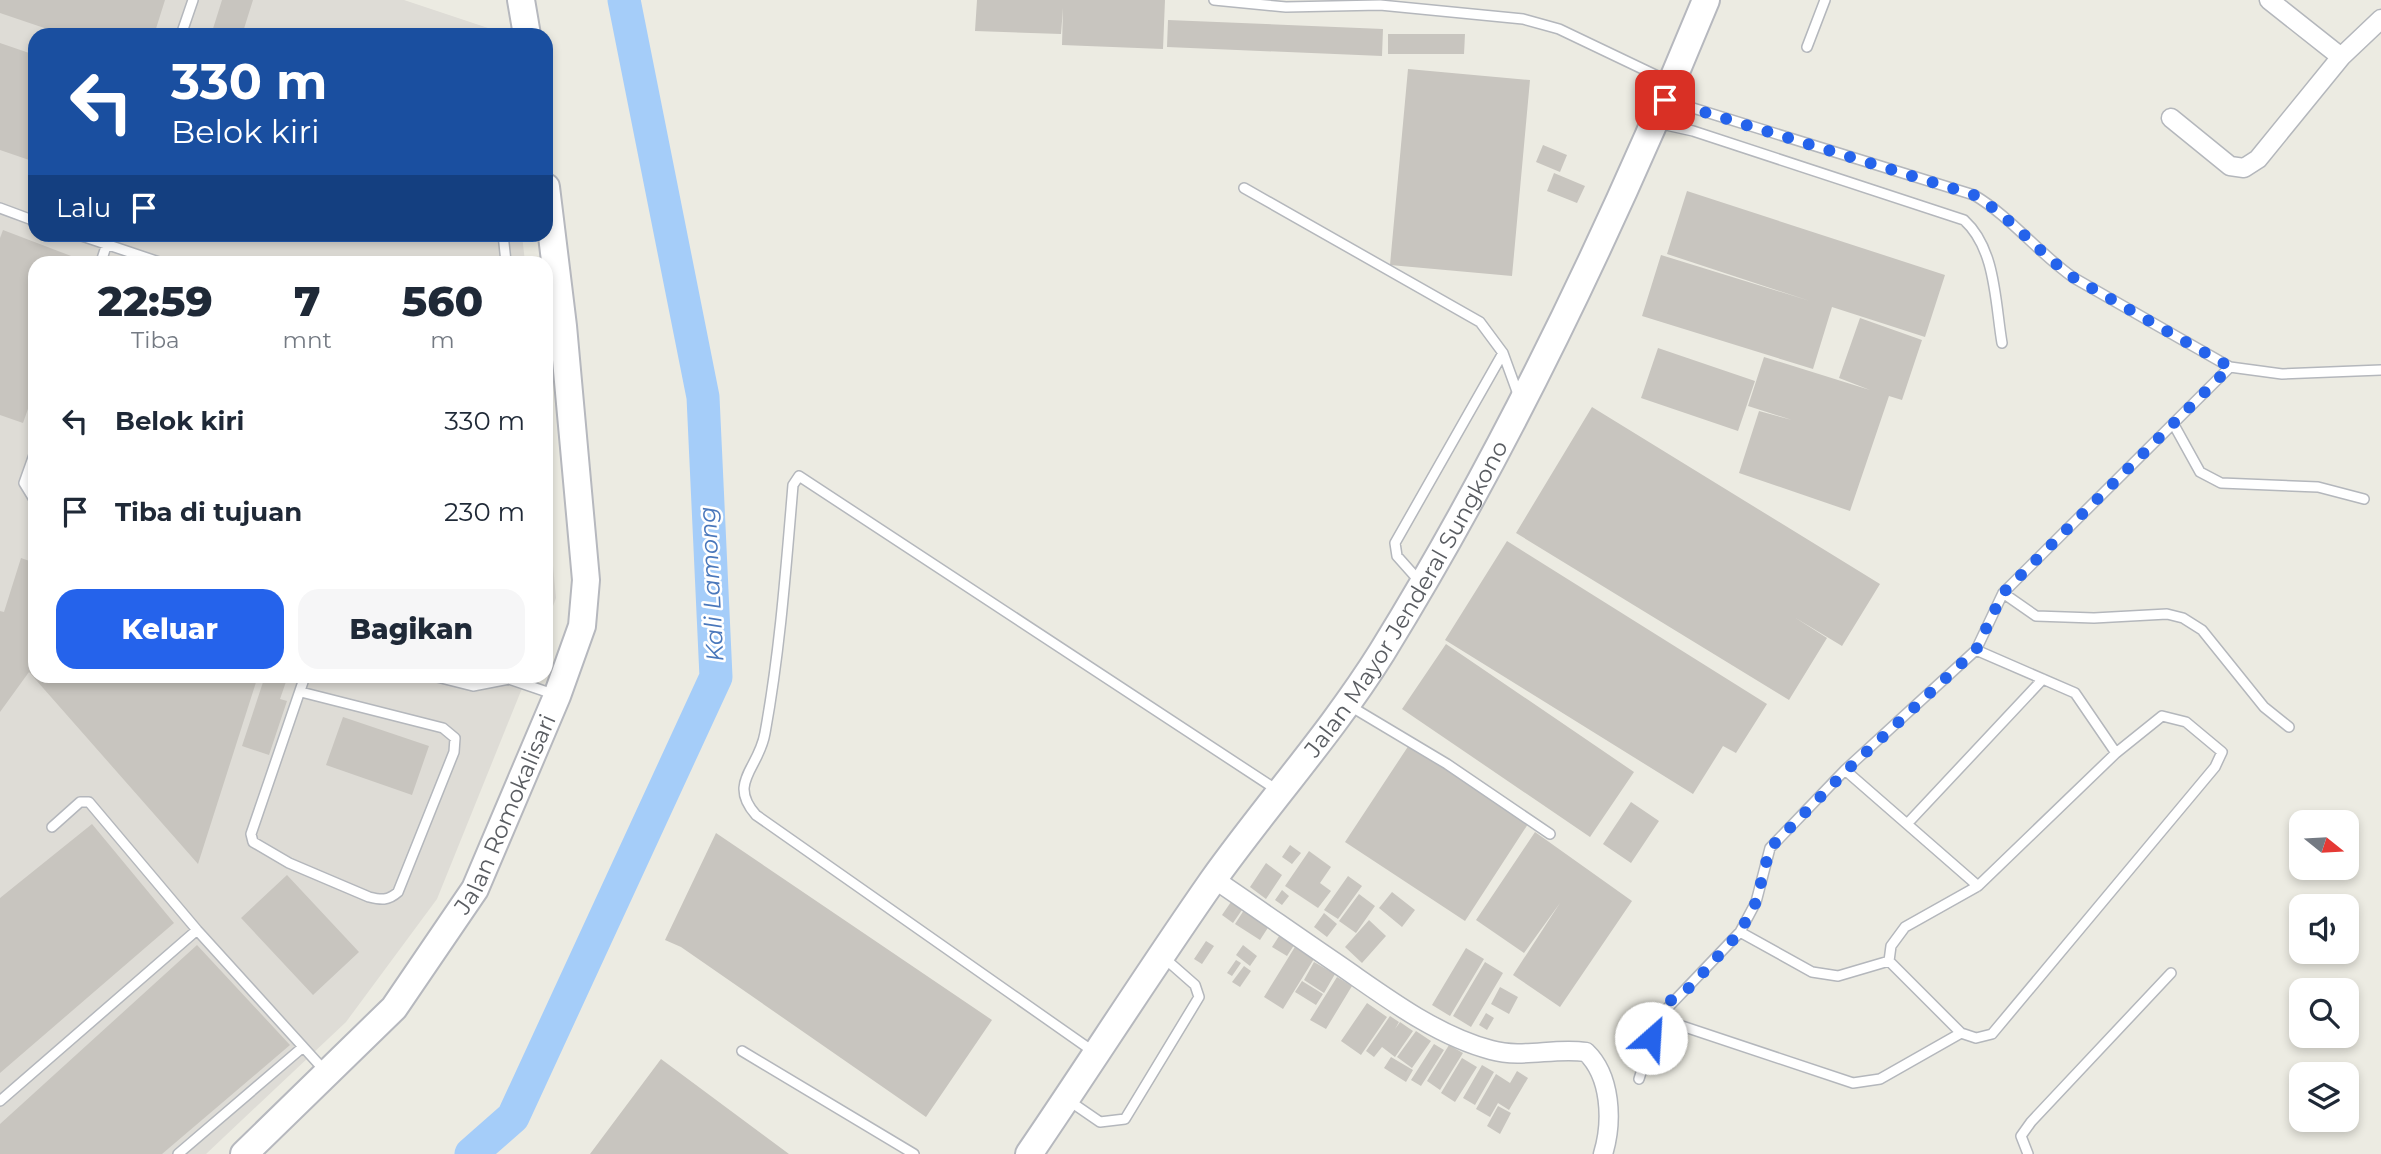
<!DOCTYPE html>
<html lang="id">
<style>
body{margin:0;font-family:Montserrat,sans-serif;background:#f6f6f7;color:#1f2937;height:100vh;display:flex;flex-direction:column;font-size:26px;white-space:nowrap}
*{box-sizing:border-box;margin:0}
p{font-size:23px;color:#747a83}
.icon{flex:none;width:38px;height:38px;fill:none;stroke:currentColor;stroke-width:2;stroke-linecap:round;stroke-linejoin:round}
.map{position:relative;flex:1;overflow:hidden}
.drawer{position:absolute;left:28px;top:256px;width:525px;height:427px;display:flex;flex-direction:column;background:#fff;border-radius:21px;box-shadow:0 4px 10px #0003}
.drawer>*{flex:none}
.banner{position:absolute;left:28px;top:28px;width:525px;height:214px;border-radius:21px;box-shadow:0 4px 10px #0003;background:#1a4fa0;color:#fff;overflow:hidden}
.needle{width:46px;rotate:108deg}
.buttons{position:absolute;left:2289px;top:810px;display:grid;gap:14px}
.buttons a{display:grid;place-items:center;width:70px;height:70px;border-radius:14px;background:#fff;box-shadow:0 4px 10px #0003;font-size:35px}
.pin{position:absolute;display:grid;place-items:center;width:60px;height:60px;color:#fff;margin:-30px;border-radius:14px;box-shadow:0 4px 10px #0006}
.me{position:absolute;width:77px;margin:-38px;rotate:26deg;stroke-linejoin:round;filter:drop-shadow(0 0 5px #0008)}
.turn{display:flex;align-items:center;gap:24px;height:147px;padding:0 28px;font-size:32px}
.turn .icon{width:91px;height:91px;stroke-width:2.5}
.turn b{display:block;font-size:49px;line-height:60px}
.then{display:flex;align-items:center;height:66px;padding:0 28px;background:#0003;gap:14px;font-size:26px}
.eta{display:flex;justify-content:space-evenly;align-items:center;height:119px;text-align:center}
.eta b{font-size:42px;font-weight:800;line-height:49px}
.button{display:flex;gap:14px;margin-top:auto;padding:14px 28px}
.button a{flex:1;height:80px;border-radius:21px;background:#2563eb;color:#fff;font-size:28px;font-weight:800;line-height:80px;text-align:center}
.button a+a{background:#f6f6f7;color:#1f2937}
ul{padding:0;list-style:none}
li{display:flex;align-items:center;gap:21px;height:91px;padding:0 28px}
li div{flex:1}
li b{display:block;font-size:26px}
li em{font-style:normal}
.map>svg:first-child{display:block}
.industrial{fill:#dedcd6}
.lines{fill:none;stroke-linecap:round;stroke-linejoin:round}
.river{stroke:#a5cdf9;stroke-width:33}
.building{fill:#c8c5bf}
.lane-casing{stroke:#b4b7bc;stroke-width:12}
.street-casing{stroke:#b4b7bc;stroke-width:21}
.secondary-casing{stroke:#b6b8be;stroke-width:30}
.lane{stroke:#fff;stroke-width:9}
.street{stroke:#fff;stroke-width:18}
.secondary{stroke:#fff;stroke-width:26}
.route{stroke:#2563eb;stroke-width:12;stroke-dasharray:0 21.6}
.labels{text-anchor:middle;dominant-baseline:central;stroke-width:5;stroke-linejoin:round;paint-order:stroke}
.street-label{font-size:23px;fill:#5a5d62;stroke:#fff}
.water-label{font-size:24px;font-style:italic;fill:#4977bb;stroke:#fff}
</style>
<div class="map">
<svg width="2381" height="1154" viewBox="0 0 2381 1154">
<rect width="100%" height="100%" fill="#ecebe2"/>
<path class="industrial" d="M0,0H404L503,33L35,35V234L522,235L525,262H35V676H527L437,899L346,1022L206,1154H0Z
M546,490L556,598L546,625Z"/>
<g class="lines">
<path class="river" d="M471,1154L513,1117L716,677L703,397L624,0"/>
</g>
<path class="building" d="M0,0H165L154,35H65L0,13Z
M222,0H253L242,35H211Z
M977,0H1165L1163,49L1062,45L1063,8L1061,34L975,31Z
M1168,20L1383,29L1382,56L1167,47Z
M1388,34H1465L1464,54H1388Z
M0,43L35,55V162L0,150Z
M1408,69L1530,80L1512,276L1390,265Z
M1543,145L1567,155L1560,172L1536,162Z
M1554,173L1585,186L1577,203L1547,191Z
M1687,191L1945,275L1925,337L1832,307L1813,369L1642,316L1661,255L1810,301L1667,254Z
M3,230L79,259L78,262H35V389L23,423L0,415V238Z
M1860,318L1922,340L1902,400L1889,396L1850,511L1739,473L1759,411L1792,420L1748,406L1764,357L1870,390L1839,378Z
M1658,348L1755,381L1738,431L1641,398Z
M1592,407L1880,584L1842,646L1794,617L1827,638L1789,700L1516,533Z
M1507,541L1767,704L1736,753L1723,746L1693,794L1445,640Z
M21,558L35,563V676H258L198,864L29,672L0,712V611L4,612Z
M1446,644L1634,772L1590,837L1402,709Z
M265,676H288L280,699L287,701L269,755L242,746Z
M343,717L429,746L412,795L326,765Z
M1409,745L1528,824L1465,921L1345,842Z
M1631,802L1659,821L1631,863L1603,844Z
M92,824L174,923L0,1073V898Z
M1535,832L1632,901L1560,1007L1513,975L1560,903L1524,953L1476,920Z
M716,833L992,1020L926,1117L681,947L665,940Z
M1290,845L1301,853L1292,864L1282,857Z
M1309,851L1331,867L1320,883L1331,891L1318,908L1285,886Z
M1266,863L1282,875L1266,899L1250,887Z
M287,875L359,952L313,995L241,918Z
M1348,876L1362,886L1338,919L1324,910Z
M1282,890L1289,896L1282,905L1275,900Z
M1392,892L1415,910L1402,927L1379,908Z
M1359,894L1375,906L1356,933L1339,921Z
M1233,899L1244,907L1233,923L1222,915Z
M1246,907L1271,923L1260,940L1235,924Z
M1324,913L1337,924L1327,937L1314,927Z
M1369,920L1386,936L1362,963L1345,947Z
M1281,933L1296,942L1287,956L1272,947Z
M1206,941L1214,946L1202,964L1194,959Z
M1298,942L1317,954L1283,1009L1264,997Z
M197,945L290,1045L162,1154H0V1124Z
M1243,945L1257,956L1250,966L1236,955Z
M1466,948L1484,959L1450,1016L1432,1005Z
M1236,960L1241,963L1232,976L1227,973Z
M1314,962L1335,974L1324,993L1304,980Z
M1485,962L1503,973L1471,1027L1453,1016Z
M1244,966L1251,971L1240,987L1232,982Z
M1337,977L1352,986L1326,1029L1310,1020Z
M1302,981L1323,994L1316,1005L1295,992Z
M1500,987L1518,997L1509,1014L1491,1004Z
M1367,1003L1387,1017L1361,1055L1341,1041Z
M1486,1013L1494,1018L1487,1030L1479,1025Z
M1390,1016L1399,1022L1395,1029L1400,1022L1413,1031L1395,1057L1382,1047L1374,1057L1366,1051Z
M1416,1031L1431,1041L1412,1068L1397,1057Z
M1434,1044L1444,1050L1421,1086L1411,1080Z
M1449,1045L1463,1053L1440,1090L1427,1081Z
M1391,1057L1413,1070L1406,1082L1384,1068Z
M1462,1058L1477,1067L1455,1102L1441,1093Z
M661,1059L789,1154H590Z
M1482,1065L1494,1072L1475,1105L1463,1098Z
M1517,1071L1528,1078L1509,1110L1498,1103L1490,1117L1476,1109L1496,1074L1510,1083Z
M1498,1106L1511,1113L1500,1134L1487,1126Z"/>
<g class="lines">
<g class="lane-casing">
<path id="lane" d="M1214,0L1286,7L1380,5L1523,19L1559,29L1670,82
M181,35L193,0
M1807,47L1825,0
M1657,123L1693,131L1964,220C1996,249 1995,302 2002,343
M1244,188L1480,322L1503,353L1519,397
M0,208L35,221
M76,234L159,262
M503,234L506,262
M101,262L110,234
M2230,367L2282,374L2381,370
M2174,425L2200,472L2221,483L2318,487L2364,499
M35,452L24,483L35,501
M1421,583L1397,556L1395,543L1503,353
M2003,593L2036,616L2094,618L2167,614L2183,618L2202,630L2264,707L2289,727
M1976,650L2075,693L2116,753L2162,716L2186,722L2222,752L2215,767L1992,1034L1976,1038L1961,1033L1889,961L1891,946L1905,927L1978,886L2116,753
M433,676L473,686L509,679L556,695
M301,692L443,728L455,738L454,752L398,892C388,901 381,900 369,897L289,863L253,842L251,834L305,676
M1350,706L1447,764L1550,834
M1845,770L1978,886
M1907,824L2043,679
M52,827L80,802H89L197,930L325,1071
M1740,932L1812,972L1838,976L1889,961
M1658,1018L1853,1083L1880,1079L1961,1033
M742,1051L914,1154
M1094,1052L756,815C727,782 759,769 765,733C780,651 786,568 793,485L799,476L1277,790
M1639,1079L1658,1018L1740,932L1756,902L1770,848L1845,770L1976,650L2003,593L2230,367L2074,278C2038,253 2011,217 1974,195L1667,100
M1068,1100L1100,1122L1125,1119L1199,997L1195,985L1162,956
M0,1101L197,930
M178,1154L303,1047
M2028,1154L2021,1136L2031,1122L2171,973"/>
</g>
<g class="street-casing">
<path id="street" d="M2269,0L2341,57
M2171,118L2230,166L2244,168L2258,159L2341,57L2381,19
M1214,879C1257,908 1299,938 1342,967C1387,998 1437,1036 1491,1050C1523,1059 1554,1047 1586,1052C1611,1076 1613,1121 1603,1154"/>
</g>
<g class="secondary-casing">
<g id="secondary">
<path d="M521,0L527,35"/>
<path id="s1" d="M244,1154L394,1008L475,889L557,696L582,626L586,580L563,326L546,187"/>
<path id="s2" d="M1029,1154C1091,1063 1150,970 1213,880C1268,803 1332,732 1382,652C1509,446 1614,224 1706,0"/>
</g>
</g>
<use href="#lane" class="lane"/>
<use href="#street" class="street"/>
<use href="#secondary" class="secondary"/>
</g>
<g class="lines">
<path class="route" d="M1651,1038L1658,1018L1672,999L1690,987L1740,932L1756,902L1770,848L1846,771L1976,650L2003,593L2230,367L2074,278C2039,253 2011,217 1974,195L1665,100"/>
</g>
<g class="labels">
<g class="street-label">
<text stroke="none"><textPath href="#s2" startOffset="672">Jalan Mayor Jenderal Sungkono</textPath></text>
<text stroke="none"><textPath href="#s1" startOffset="434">Jalan Romokalisari</textPath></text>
</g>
<g class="water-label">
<text transform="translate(711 584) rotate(-93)">Kali Lamong</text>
</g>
</g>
</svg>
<div class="buttons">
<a><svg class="needle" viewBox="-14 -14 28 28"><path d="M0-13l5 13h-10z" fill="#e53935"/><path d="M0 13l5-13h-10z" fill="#747a83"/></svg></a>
<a><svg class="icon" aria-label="sound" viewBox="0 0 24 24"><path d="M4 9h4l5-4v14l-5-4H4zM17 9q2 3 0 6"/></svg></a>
<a><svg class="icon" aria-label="search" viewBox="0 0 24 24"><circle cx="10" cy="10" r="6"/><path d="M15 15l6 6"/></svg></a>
<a><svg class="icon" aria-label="layers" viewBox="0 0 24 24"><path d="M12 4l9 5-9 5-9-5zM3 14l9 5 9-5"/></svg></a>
</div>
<div class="pin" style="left:1665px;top:100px;background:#d93025"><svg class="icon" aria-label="arrive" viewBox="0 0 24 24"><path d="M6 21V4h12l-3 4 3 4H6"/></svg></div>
<svg class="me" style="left:1651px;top:1038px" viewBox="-20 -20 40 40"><circle r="19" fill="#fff"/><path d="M0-13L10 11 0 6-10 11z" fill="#2563eb"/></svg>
<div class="banner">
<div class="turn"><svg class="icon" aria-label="left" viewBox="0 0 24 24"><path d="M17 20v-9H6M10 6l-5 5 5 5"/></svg><div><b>330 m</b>Belok kiri</div></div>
<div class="then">Lalu<svg class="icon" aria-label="arrive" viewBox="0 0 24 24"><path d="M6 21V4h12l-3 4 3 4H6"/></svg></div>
</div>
<section class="drawer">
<div class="eta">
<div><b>22:59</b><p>Tiba</p></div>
<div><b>7</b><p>mnt</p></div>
<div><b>560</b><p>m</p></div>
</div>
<ul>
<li><svg class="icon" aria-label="left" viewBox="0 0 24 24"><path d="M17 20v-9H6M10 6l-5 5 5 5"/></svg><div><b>Belok kiri</b></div><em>330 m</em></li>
<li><svg class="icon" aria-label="arrive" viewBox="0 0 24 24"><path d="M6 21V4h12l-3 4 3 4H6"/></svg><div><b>Tiba di tujuan</b></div><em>230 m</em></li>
</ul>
<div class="button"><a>Keluar</a><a>Bagikan</a></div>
</section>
</div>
